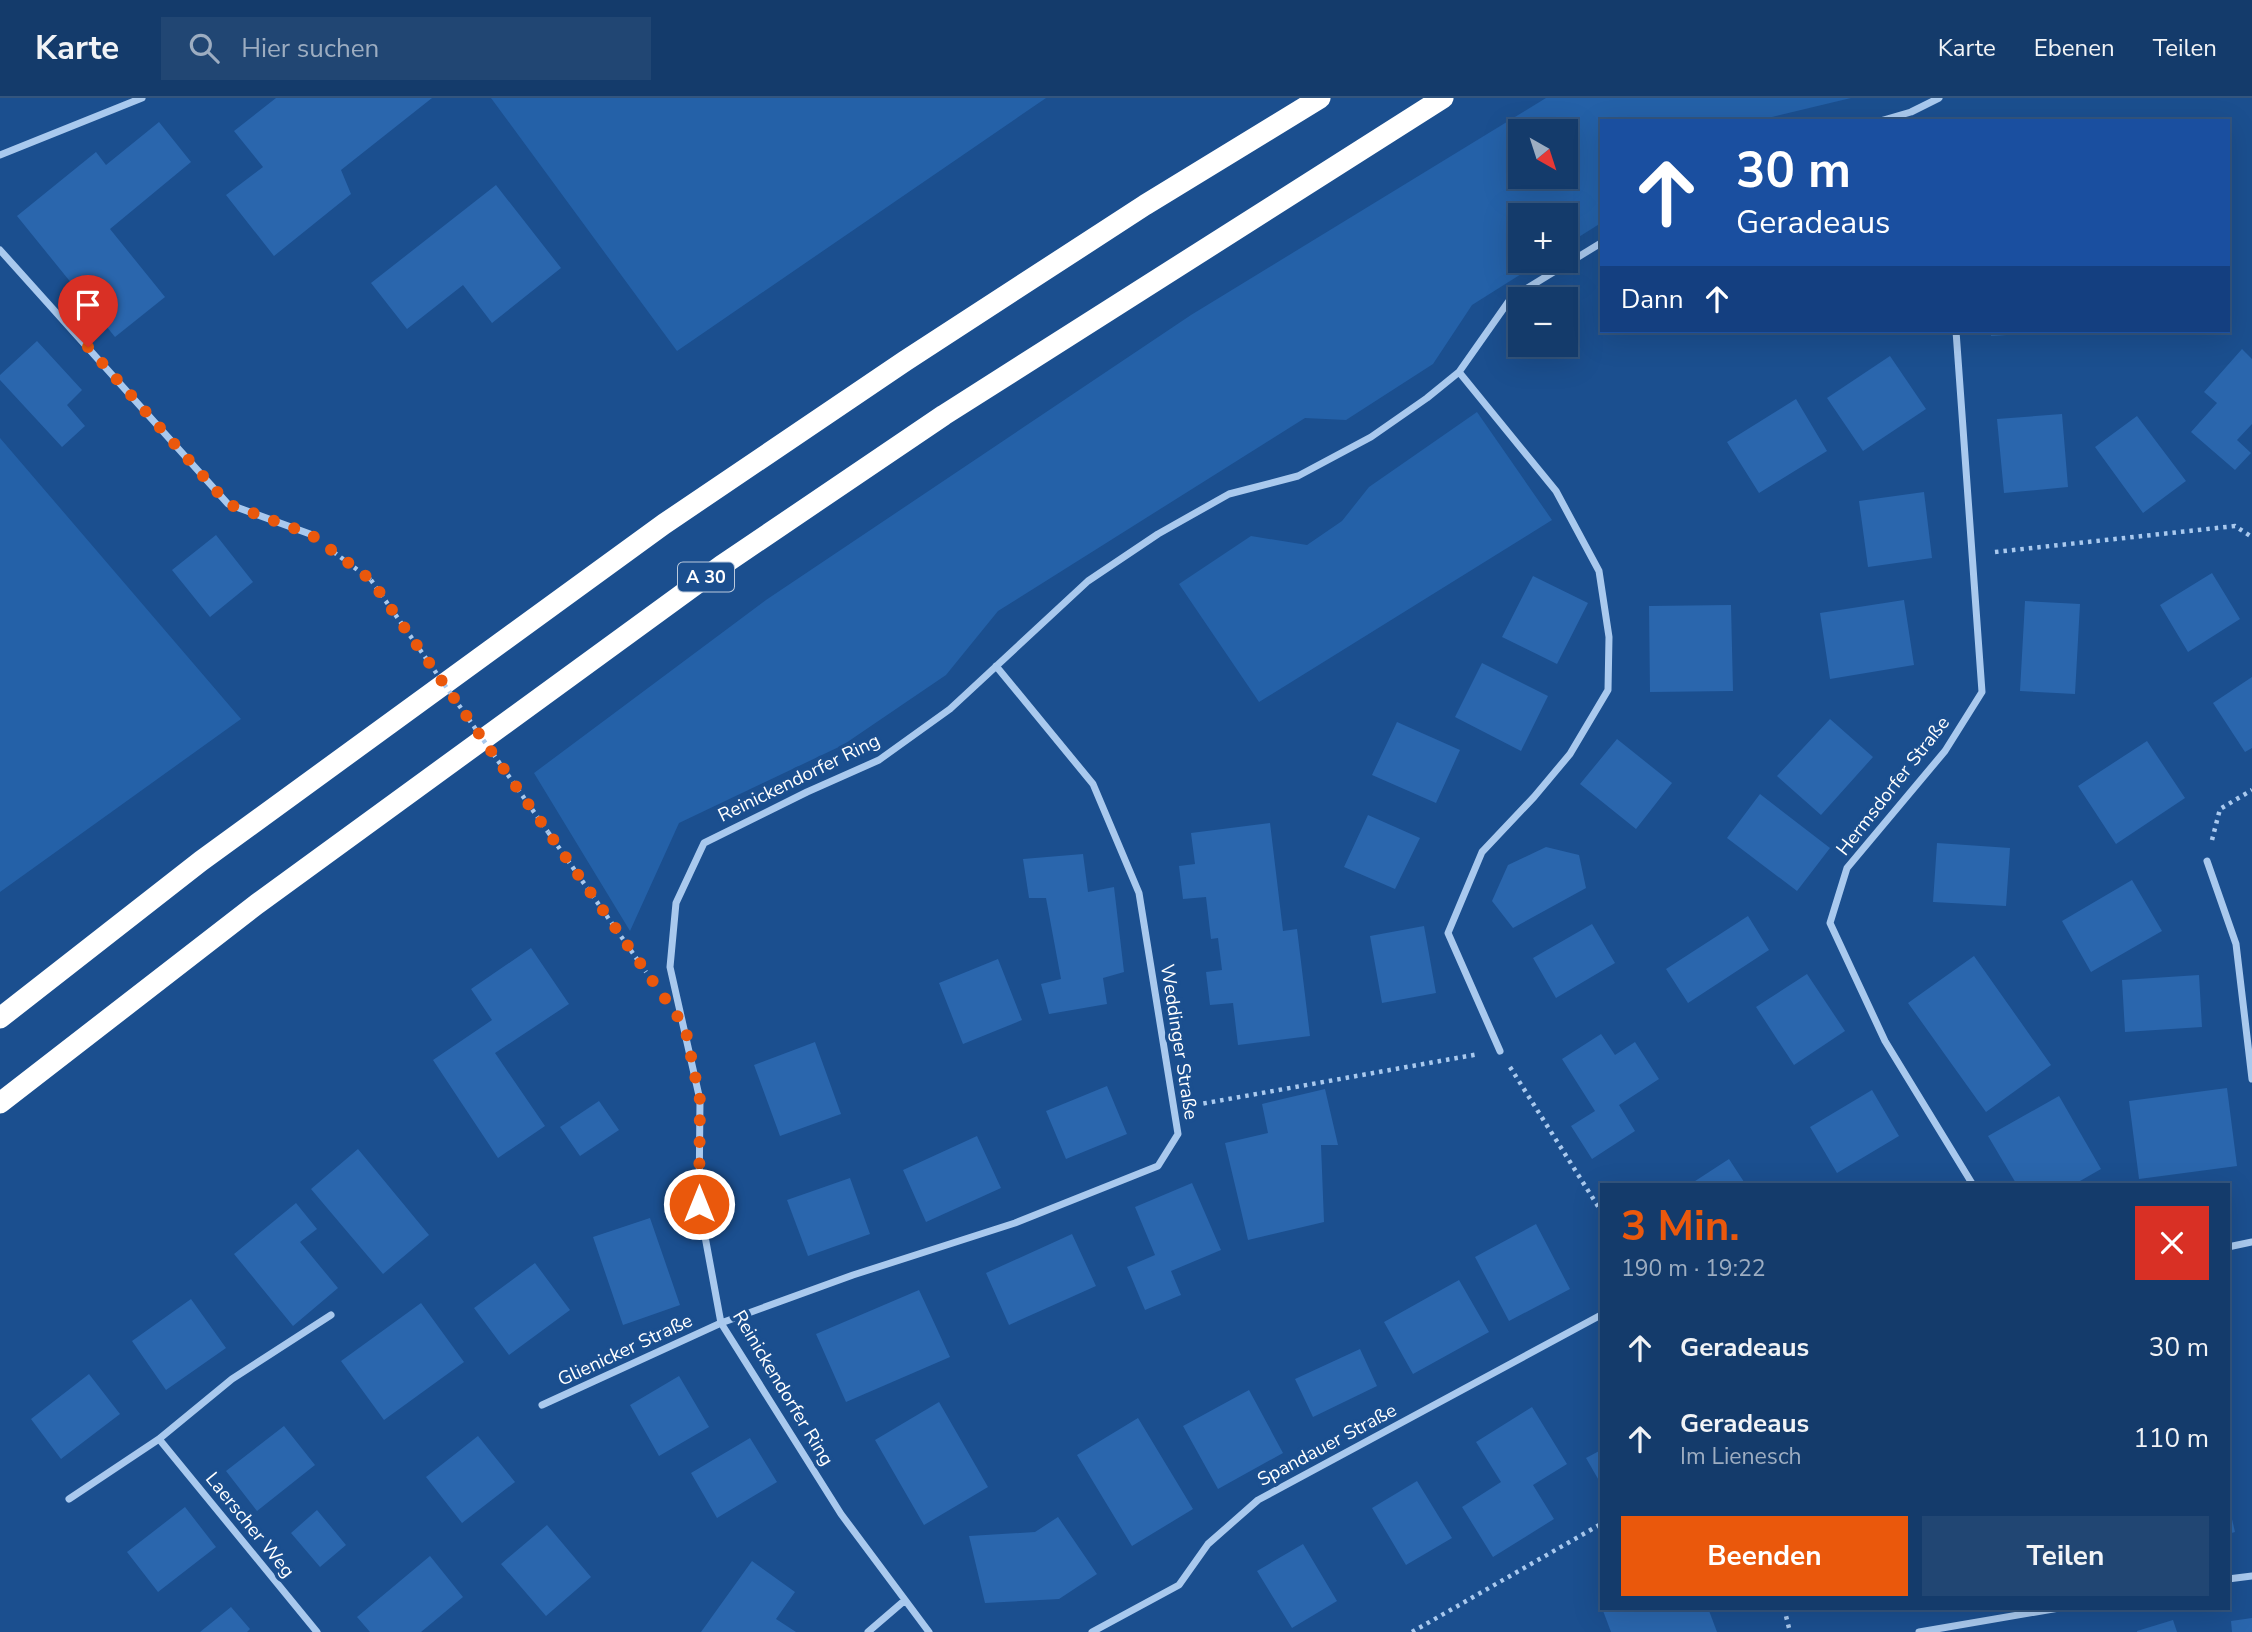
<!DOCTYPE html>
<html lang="de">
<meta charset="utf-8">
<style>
body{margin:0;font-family:"Nunito Sans",sans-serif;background:#214673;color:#f1f3f6;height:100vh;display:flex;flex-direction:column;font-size:26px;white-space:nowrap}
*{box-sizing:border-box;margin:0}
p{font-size:23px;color:#9dadc1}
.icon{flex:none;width:38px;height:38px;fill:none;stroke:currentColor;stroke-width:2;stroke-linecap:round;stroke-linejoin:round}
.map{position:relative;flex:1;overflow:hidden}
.side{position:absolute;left:1600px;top:1085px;width:630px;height:427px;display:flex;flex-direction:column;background:#143b6b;border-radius:0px;box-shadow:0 7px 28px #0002,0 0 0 2px #33557e}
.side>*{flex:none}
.guide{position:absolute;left:1600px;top:21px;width:630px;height:214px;border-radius:0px;box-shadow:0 7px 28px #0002,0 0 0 2px #33557e;background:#1a4fa0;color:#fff;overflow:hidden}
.needle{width:46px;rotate:141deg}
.fabs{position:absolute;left:1508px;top:21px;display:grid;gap:14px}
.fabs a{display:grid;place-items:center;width:70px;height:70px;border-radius:0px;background:#143b6b;box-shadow:0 7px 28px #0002,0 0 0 2px #33557e;font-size:35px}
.pin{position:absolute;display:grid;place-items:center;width:60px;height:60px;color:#fff;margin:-72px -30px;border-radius:50% 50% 50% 0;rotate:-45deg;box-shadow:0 0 7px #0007}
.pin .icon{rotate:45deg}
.me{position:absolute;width:77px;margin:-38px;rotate:0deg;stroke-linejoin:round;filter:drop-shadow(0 0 5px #0008)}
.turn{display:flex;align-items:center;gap:24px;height:147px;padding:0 21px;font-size:32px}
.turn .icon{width:91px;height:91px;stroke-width:2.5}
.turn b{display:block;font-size:49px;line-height:60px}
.then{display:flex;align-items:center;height:66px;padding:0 21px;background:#0003;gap:14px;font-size:26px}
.round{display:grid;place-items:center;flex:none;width:74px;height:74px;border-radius:0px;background:#214673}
.headline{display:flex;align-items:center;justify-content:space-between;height:119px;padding:0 21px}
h1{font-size:42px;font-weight:700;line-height:52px;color:#ea580c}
.primary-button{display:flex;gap:14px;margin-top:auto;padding:14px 21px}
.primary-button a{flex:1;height:80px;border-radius:0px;background:#ea580c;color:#fff;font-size:28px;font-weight:700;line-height:80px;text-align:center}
.primary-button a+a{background:#214673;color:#f1f3f6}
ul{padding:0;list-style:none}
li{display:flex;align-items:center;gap:21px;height:91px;padding:0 21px}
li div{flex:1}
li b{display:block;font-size:26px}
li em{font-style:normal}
header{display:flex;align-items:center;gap:42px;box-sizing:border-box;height:98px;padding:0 35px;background:#143b6b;border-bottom:2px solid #33557e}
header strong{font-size:33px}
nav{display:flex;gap:38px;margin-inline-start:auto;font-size:24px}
.search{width:490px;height:63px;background:#214673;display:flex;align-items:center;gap:18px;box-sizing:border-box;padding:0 24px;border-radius:0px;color:#9dadc1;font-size:26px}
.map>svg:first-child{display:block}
.green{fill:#2461a8;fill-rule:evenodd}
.building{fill:#2a66ad}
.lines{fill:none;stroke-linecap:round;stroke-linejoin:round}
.path{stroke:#a9c9ee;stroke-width:4.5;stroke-dasharray:3.5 5;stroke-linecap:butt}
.street{stroke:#a9c9ee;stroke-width:7}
.highway{stroke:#fff;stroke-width:21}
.path-bridge{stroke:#a9c9ee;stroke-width:4.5;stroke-dasharray:3.5 5;stroke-linecap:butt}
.route{stroke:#ea580c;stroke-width:12;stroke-dasharray:0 21.6}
.labels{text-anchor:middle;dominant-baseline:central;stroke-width:7;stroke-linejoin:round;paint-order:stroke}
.shield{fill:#1b4f8f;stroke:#bbcadd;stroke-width:2}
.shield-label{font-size:18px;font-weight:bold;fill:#fff}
.street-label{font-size:19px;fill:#fff;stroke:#1b4f8f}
</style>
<header>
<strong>Karte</strong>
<div class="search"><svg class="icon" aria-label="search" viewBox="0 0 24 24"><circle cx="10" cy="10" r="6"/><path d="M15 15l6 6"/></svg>Hier suchen</div>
<nav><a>Karte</a><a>Ebenen</a><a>Teilen</a></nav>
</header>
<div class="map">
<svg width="2252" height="1534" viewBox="0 0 2252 1534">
<rect width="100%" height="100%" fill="#1b4f8f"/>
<path class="green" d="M491,0H1046L677,253Z
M1546,0H1851L1768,20L1764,23H1601V125L1566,147V117H1521V163H1542L1472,207L1433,266L1346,322L1305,320L998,513L946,577L843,647L679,725L630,833L534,675L766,502L1191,217ZM1521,33H1566V79H1521Z
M1477,314L1552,422L1259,604L1179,486L1251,438L1307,447L1342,423L1369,389Z
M0,340L241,621L0,794Z"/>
<path class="building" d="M276,0H432L341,72L351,96L274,158L226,97L263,69L234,33Z
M159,24L191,64L110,131L165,199L115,239L17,118L96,54L106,67Z
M496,87L561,170L492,225L463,187L407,231L371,185Z
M1991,233H2040V235L1991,238Z
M37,243L82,292L67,307L85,328L62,349L0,282V277Z
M2242,251L2252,261V326L2237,342L2251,355L2235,372L2191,334L2217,305L2204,294Z
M1890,258L1926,311L1863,353L1827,300Z
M1796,301L1827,353L1759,395L1727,344Z
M2062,316L2068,389L2004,395L1997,321Z
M2137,318L2186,383L2143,415L2095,349Z
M1924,394L1932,460L1868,469L1859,403Z
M216,437L253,484L210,519L172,472Z
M2212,475L2240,521L2188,554L2160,507Z
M1533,478L1588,505L1557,566L1502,539Z
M1904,502L1914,567L1830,581L1820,515Z
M2025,503L2080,506L2075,596L2020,593Z
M1731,507L1733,593L1650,594L1649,508Z
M1482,565L1548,598L1521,653L1455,619Z
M2252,579V650L2245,654L2213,605Z
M1830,621L1873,659L1821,717L1777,678Z
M1397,624L1460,652L1436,705L1372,677Z
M1617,641L1672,685L1636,731L1580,686Z
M2147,643L2185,700L2116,746L2078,688Z
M1760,696L1830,750L1797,793L1727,740Z
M1368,717L1420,740L1395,791L1344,769Z
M1270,725L1283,833L1297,831L1310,938L1238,947L1233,905L1210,907L1206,874L1222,872L1218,840L1211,841L1206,799L1183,801L1179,768L1195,766L1191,735Z
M1937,745L2010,750L2006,808L1933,804Z
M1546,749L1579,757L1586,790L1513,830L1492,803L1508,767Z
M1083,756L1088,794L1114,789L1124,874L1103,880L1107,906L1049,916L1041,886L1061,881L1046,800H1029L1023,761Z
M2132,782L2162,833L2091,874L2062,823Z
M1748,818L1769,852L1688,905L1666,871Z
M1592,826L1615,865L1556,900L1533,860Z
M1424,828L1436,895L1382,905L1370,838Z
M531,850L569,906L495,955L545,1028L498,1060L433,962L492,922L471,891Z
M1974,858L2051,967L1986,1014L1908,905Z
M998,861L1022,922L963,946L939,885Z
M1807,876L1845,933L1794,967L1756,909Z
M2199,877L2202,929L2125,934L2122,882Z
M1601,936L1615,957L1635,944L1659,981L1619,1007L1635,1033L1592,1061L1571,1028L1595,1013L1562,961Z
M815,944L841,1016L780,1038L754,967Z
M1107,988L1127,1036L1066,1061L1046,1013Z
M2227,990L2237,1068L2139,1081L2129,1003Z
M1325,991L1338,1047H1321L1324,1124L1248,1142L1225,1045L1268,1035L1262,1006Z
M1872,992L1899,1038L1837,1075L1810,1029Z
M2059,998L2101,1071L2073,1087H2017L1988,1038Z
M599,1003L619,1032L580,1058L560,1029Z
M977,1038L1001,1090L926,1124L903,1072Z
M358,1051L429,1137L383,1176L311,1091Z
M1729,1061L1746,1087H1689Z
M850,1080L870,1136L808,1158L787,1102Z
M1192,1085L1221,1152L1171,1173L1181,1197L1145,1212L1127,1169L1155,1157L1135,1109Z
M296,1105L317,1131L300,1144L338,1190L293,1228L234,1156Z
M650,1120L680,1207L623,1227L593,1139Z
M1536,1126L1570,1191L1509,1223L1475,1159Z
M1072,1136L1096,1188L1009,1227L986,1175Z
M535,1165L570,1212L509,1257L474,1210Z
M1459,1182L1489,1234L1413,1276L1384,1224Z
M919,1192L950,1259L846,1304L816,1236Z
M191,1201L226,1250L166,1292L132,1243Z
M421,1205L464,1264L384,1322L341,1263Z
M1360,1251L1377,1288L1313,1319L1295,1281Z
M89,1276L120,1316L61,1361L31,1321Z
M679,1278L709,1329L659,1358L630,1307Z
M1249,1292L1283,1355L1218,1391L1183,1328Z
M939,1304L988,1389L924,1427L875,1342Z
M1532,1309L1567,1366L1533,1387L1554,1421L1493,1459L1462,1409L1501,1384L1476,1344Z
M1138,1320L1193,1411L1132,1448L1077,1357Z
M284,1328L315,1367L257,1413L226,1373Z
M478,1338L515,1384L462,1425L426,1379Z
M750,1340L777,1384L717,1420L691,1375Z
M1601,1352V1386L1586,1360Z
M1417,1383L1452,1440L1406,1467L1372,1410Z
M2228,1404L2235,1434L2228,1436Z
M185,1409L216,1449L158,1494L127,1454Z
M317,1412L346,1447L320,1469L291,1435Z
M1058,1419L1097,1476L1059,1501L985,1505L969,1438L1035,1434Z
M547,1427L591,1479L546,1518L501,1466Z
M1303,1446L1337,1503L1292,1530L1257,1473Z
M430,1458L463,1499L421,1534H370L357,1519Z
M752,1463L795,1494L776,1521L796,1534H701Z
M231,1509L250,1531L247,1534H200Z
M1602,1510H1651L1652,1512L1657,1510H1708L1717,1534H1611Z
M2252,1520V1534H2232L2231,1523Z
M2173,1522L2177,1534H2137V1533Z"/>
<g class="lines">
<path class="path" d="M327,449L371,482
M1995,454L2235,428L2252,439
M548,734L646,874
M2212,742L2220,711L2252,692
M1510,969L1601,1113
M1195,1007L1479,956
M1784,1510L1790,1534
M1412,1534L1601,1426"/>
<path class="street" d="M1880,23L1911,14L1939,0
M0,57L142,0
M0,152L228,406L310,436
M1956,233L1982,594L1945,653L1847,770L1830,825L1885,943L1973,1087
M1459,274L1556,393L1599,473L1609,539L1608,592L1570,656L1534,699L1482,754L1448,835L1500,953
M2207,763L2236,846L2252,981
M2228,1149L2252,1144
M542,1307L721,1225L853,1177L1015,1125L1158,1068L1178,1036L1139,795L1093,686L996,568
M159,1341L317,1534
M69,1401L159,1341L232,1281L331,1217
M2228,1481L2252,1478
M868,1534L904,1503
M929,1534L841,1416L721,1225L699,1106L700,1002L670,869L676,805L704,745L807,694L879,662L950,611L1088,483L1158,436L1229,396L1298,378L1371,339L1427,300L1459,274L1511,200L1601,145
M1092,1534L1179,1487L1208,1446L1258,1402L1601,1217
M1919,1534L2059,1510"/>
<path class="highway" d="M0,920L201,763L664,426L905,263L1145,107L1320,0
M0,1005L257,806L721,468L944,317L1443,0"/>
<path class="path-bridge" d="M371,482L548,734"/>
</g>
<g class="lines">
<path class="route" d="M88,249L228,406L310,436L371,482L685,929L700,1002L699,1106"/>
</g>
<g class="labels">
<rect class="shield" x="678" y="464.5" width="56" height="29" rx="5"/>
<g class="shield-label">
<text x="706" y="479">A 30</text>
</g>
<g class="street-label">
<text transform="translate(799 680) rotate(-26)">Reinickendorfer Ring</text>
<text transform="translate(1893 688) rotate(-52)">Hermsdorfer Straße</text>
<text transform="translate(1179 944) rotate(81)">Weddinger Straße</text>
<text transform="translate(625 1252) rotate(-25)">Glienicker Straße</text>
<text transform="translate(783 1290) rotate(59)">Reinickendorfer Ring</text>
<text transform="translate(1327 1347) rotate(-28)">Spandauer Straße</text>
<text transform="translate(250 1427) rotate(51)">Laerscher Weg</text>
</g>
</g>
</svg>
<div class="fabs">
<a><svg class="needle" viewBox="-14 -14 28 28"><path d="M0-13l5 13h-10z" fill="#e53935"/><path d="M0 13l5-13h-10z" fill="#9dadc1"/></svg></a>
<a>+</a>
<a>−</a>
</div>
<div class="pin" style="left:88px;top:249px;background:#d93025"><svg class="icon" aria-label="arrive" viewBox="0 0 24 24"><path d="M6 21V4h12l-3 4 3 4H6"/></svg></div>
<svg class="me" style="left:699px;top:1106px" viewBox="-20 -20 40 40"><circle r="17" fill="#ea580c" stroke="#fff" stroke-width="3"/><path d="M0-11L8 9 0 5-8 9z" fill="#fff"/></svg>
<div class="guide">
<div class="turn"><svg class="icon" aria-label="ahead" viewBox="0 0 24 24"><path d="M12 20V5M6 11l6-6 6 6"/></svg><div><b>30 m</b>Geradeaus</div></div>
<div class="then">Dann<svg class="icon" aria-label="ahead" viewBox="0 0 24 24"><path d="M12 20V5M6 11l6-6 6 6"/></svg></div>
</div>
<section class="side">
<div class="headline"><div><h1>3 Min.</h1><p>190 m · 19:22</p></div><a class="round" style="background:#d93025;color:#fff"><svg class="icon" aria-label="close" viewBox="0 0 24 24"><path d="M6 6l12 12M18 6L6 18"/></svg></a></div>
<ul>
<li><svg class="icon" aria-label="ahead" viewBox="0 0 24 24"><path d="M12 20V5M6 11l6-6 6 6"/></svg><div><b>Geradeaus</b></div><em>30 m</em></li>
<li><svg class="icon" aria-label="ahead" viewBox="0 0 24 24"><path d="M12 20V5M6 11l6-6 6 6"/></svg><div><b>Geradeaus</b><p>Im Lienesch</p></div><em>110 m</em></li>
</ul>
<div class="primary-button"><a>Beenden</a><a>Teilen</a></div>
</section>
</div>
